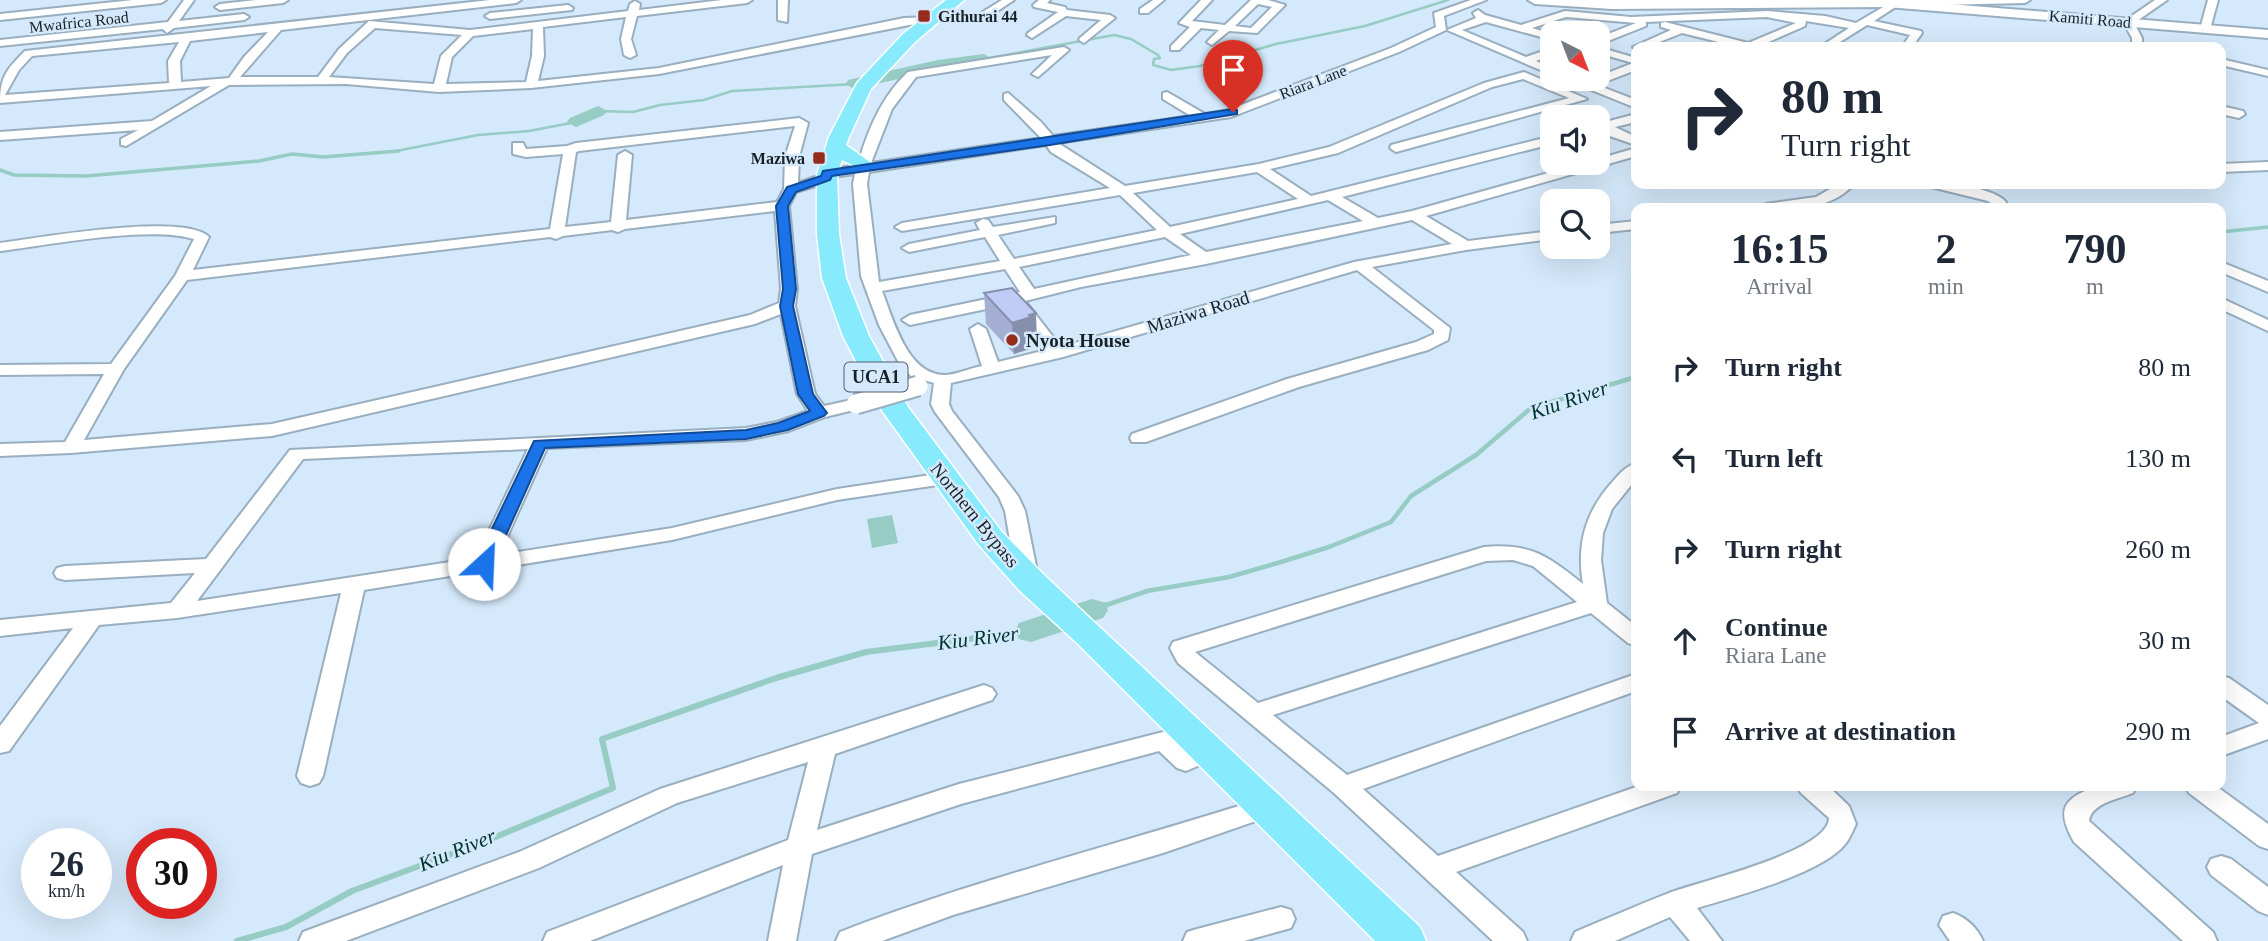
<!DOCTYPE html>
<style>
body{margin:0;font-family:"Times New Roman",serif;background:#f6f6f7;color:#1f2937;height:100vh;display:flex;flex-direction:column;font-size:26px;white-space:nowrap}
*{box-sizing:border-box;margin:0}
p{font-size:23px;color:#747a83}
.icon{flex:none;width:38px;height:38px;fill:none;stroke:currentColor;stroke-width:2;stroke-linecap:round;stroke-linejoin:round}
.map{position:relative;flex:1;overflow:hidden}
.side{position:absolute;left:1631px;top:203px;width:595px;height:588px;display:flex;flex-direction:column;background:#fff;border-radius:14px;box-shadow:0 7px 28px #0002}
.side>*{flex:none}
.banner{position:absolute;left:1631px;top:42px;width:595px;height:147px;border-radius:14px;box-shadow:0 7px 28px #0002;background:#fff;color:#1f2937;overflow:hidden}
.needle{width:46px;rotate:138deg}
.controls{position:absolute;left:1540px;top:21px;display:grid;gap:14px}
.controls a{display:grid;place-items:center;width:70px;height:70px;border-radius:14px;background:#fff;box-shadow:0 7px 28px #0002;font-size:35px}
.speed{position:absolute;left:21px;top:828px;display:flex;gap:14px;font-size:35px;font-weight:700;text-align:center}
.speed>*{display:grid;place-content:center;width:91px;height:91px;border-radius:50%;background:#fff;box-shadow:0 7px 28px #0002;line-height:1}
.speed small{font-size:18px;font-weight:400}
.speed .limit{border:10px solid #d22;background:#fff;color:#111}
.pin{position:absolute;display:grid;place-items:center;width:60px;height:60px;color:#fff;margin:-72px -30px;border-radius:50% 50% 50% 0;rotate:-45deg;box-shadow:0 0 7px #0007}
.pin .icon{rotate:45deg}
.me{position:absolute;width:77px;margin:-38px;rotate:25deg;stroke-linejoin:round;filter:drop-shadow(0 0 5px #0008)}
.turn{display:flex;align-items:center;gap:24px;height:147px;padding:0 35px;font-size:32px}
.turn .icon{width:91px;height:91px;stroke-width:2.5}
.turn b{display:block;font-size:49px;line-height:60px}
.eta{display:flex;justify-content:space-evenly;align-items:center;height:119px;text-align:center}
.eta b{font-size:42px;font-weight:600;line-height:49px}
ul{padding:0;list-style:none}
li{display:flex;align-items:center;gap:21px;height:91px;padding:0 35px}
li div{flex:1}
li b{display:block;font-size:26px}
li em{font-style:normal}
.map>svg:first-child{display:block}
.water{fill:#96ccc3}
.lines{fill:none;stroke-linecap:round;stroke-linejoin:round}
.stream-far3{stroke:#96ccc3;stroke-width:2.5}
.stream-far2{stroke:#96ccc3;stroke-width:3.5}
.stream-far1{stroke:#96ccc3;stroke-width:4.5}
.stream{stroke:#96ccc3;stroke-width:6}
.river{fill:#96ccc3;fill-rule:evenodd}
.minor-casing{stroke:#99aebe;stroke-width:4}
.secondary-casing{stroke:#99aebe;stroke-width:4}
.primary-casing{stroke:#fff;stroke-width:3}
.minor{fill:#fff;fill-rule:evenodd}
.secondary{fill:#fff;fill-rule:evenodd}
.primary{fill:#88ebfd;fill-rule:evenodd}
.minor-bridge-casing{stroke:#99aebe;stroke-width:23;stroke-linecap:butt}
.minor-bridge{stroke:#fff;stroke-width:19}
.wall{fill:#a5afd3}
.shaded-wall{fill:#868fac}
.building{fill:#c0ccf5;stroke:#868fac;stroke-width:2}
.route{fill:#1a73e8;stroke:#114b97;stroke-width:2}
.poi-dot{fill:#952b1b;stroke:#d4e9fb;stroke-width:2.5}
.labels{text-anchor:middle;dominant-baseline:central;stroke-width:5;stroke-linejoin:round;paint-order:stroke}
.far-poi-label{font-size:16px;font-weight:bold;fill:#192127;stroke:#d4e9fb;text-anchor:start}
.far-street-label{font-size:16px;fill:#192127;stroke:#d4e9fb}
.shield{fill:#d4e9fb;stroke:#515d67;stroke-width:2}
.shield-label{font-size:18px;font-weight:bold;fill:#192127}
.street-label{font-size:19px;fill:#192127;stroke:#d4e9fb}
.poi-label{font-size:19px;font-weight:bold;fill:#192127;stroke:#d4e9fb;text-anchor:start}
.water-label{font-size:21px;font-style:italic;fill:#00332d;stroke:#d4e9fb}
</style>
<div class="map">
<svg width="2268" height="941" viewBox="0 0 2268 941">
<rect width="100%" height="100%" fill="#d4e9fb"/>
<path class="water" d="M892,515L898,543L872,548L867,519Z"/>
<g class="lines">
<path class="stream-far3" d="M984,59L1114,35L1131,39L1158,55L1160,58L1154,59L1153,65L1171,70L1200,66L1276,44L1365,26L1448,0
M598,111L633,112L660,105L704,100L732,91L854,84
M391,152L478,135L529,131L576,122"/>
<path class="stream-far2" d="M0,170L14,175L86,176L259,161L292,154L323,157L399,151
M2221,232L2268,227"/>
<path class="stream-far1" d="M1101,607L1147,591L1229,577L1281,562L1329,547L1391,522L1411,496L1476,455L1531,408L1636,377"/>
<path class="stream" d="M1092,610L1106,605
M237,941L286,927L352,891L481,843L613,788L602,739L776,678L866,652L1031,631"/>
<path class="river" d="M984,54L992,59L990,62L938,70L854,89L846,84L848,80L938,60Z
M598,106L607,111L604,115L576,127L567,122L570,118Z
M1092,599L1103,602L1108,610L1103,618L1031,642L1019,639L1015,631L1019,623Z"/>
<g class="minor-casing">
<path id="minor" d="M133,0H166L161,3L0,20V14Z
M184,0H194L179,21L244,14L249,17L244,20L174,28L167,33L163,29L0,46V40L168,22Z
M256,0H288L283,3L220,10L215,7L220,4Z
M490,0H521L516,3L281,30L240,77H318L339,49L369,21L470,30L628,11L630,4L635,1L640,4L639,10L722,0H752L747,3L637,16L631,39L636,55L630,58L624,55L621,39L626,17L543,27L544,56L538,81L659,68L904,18L930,17L935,20L659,74L531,88L439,92L346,84L229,85L126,146L121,145V139L138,130L0,140V132L152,121L211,86L0,103C0,76 7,69 25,51ZM375,28L462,35L441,56L434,84L329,77L347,53ZM533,29L532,56L526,82L446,84L452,57L473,36ZM268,32L244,57L229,78L181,82L180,61L190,41ZM179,42L168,61L169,83L5,95L19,70L32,56Z
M778,0H788L787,22L778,20Z
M1002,0H1014L981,22H973V18Z
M1039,0H1050L1047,3L1065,7L1067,10L1110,15L1115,18L1084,43L1079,40L1080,38L1101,20L1066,16L1032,38L1027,35L1028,33L1058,12L1034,7L1033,5Z
M1153,0H1164L1148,13H1140V9Z
M1201,0H1212L1192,21L1225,25L1251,0H1268L1285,5L1257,33L1229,31L1212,45L1207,42L1219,30L1201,28L1179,50H1171V46L1190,27L1179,23ZM1258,4L1272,7L1251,28L1235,26Z
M1471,0H1486L1444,16L1446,30L1399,52L1231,117L1058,143L1125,186L1259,164L1329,147L1484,83L1524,72L1587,99L1396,152L1390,148L1391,145L1569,98L1523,79L1492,87L1338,153L1270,169L1311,196L1552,136V144L1342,197L1378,218L1412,211L1584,163H1598V159L1636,148V156L1426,216L1468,241L1552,231V239L1466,250L1372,267L1450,328L1448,340L1428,350L1299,387L1146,442H1132L1130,438L1132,434L1287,379L1416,342L1434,334V330L1357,270L1063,357L951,383L949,404L952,411L1018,496L1025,511L1038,576L1035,581H1019L1016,576L1005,511L999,497L935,412L931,404L934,383L911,376L900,365L879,325L861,276L853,184L855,174L833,177L832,181L796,192L789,206L797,289L795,306L815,394L824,406L856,399L865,404L862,408L825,417L789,431L746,440L547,448L499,555L672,528L837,489L944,473L954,479L951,483L837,500L672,540L364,590L323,776L319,783L310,786L301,783L297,776L341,593L177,618L99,625L9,751L0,753V726L73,628L0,636V620L171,603L195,573L65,580L57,578L54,573L57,568L65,566L206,559L290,450L746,428L777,422L808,411L797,394L781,314L755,324L272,436L71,453L0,456V444L65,442L104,374L0,375V365L111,364L175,276L194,239C151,225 48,245 0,251V243C38,238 184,212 209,237L193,270L550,229L563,154L526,157L513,154V143H523L526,149L567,146L576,143L799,118L808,123L799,157L798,183L821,175L822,171L858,165C867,131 882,96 908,72L1064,47L1069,50L1038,77L1032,74L1052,55L916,77L892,109L871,163L1041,138L1004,100V94L1008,93L1041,122L1053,136L1191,116L1163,99V93L1167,92L1205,114L1225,111L1391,48L1436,27L1434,13ZM795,126L785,157L784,189L777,202L626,220L632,155L625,151L618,155L611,222L565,227L576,152L579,151ZM1046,145L1051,152L1110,188L902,223L895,227L902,231L1120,195L1157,230L1014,259L998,235L1055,223V217L993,227L988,220L983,219L976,223L980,230L909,244L902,248L909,252L985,237L1000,261L879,282L867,184L869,172ZM1257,172L1298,199L1170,227L1133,193ZM1328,200L1363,221L1206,252L1180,234ZM775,211L781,289L779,303L750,315L272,424L84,440L124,369L187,280L550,237L556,239L563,236L612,230L618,232L625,229ZM1412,220L1452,244L1354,262L1061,347L1025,301L1081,287L1206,264ZM1165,237L1191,255L1034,289L1019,267ZM1005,269L1020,292L910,315L902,320L910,325L1010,304L1046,350L998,362L986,329L978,324L970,329L982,366C970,368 956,375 944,375C907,374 893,319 882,291ZM528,449L476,558L197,601L303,459Z
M1895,0H2030L2025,3L1897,6L1874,21L1921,31L1922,33L1912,47H1902L1910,35L1867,25L1832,47H1820L1849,28L1806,21L1805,26L1757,47H1739L1682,33L1647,47H1636V50L1633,47L1671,30L1661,27V23L1665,22L1748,43L1796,23L1767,17L1646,22V26L1598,45V38L1636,23L1566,17L1532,28L1552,34V40L1486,22L1462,30L1526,57L1552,48V55L1536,61L1552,68V75L1447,30L1476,18L1473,13L1478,10L1485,15L1521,25L1565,11L1631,17L1767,11L1825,16L1856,23Z
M2155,0H2167L2134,23L2142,38V47H2132V38L2123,22Z
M2208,0H2218L2210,29L2205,32L2200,29Z
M568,5L573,8L572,10L490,19L485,16L490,13Z
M1598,47L1636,58V70L1597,85L1636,100V108L1564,79L1587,81L1633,63L1598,53Z
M2221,59L2268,70V76L2221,65Z
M2221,106L2243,111L2245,114L2239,118L2221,114Z
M1636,114V122L1615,127L1636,137V145L1598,132V124Z
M2268,162V170L2221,172V164Z
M1839,184H1854C1831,211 1791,209 1759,208L1766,204L1816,197Z
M1929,184C1949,183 1992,187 2006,202V208H1992V204L1988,201L1931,187Z
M1636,221V229L1598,233V225Z
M2221,262L2268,281V292L2221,272Z
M2221,298L2268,320V331L2221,309Z
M1636,463V479L1612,509L1603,533L1601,560L1607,603L1636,626V646L1628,643L1591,613L1273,715L1347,775L1636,674V691L1363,789L1438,856L1639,786H1681L1677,793L1456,872L1523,932L1527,941H1493L1334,793L1178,663L1170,648L1173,642L1484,547C1532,543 1547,556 1583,584C1576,543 1586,510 1615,479C1621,472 1627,466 1636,463ZM1513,560L1533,566L1577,602L1258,703L1195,652L1486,561Z
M2221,676L2229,678L2268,705V739L2221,756V737L2259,723L2221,696Z
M984,685L992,688L996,694L992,700L835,754L817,830L959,784L1163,732L1172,734L1189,749L1207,742L1216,744L1219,751L1216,758L1186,771L1177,768L1159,751L961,804L812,854L796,941H768L783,865L590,941H543L547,932L788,840L808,762L677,803L539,868L346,941H299L303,932L519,852L660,789Z
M1797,786H1828L1849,806L1856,824C1853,830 1850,838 1846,843C1824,873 1733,897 1697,908L1722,941H1690L1670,917L1615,941H1571L1575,932C1606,919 1638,905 1669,893C1697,882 1829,852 1829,818L1801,793Z
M2097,786H2137L2133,793C2119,799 2091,803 2089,821L2213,932L2217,941H2183L2074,842C2055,809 2064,798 2097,786Z
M2185,786H2216L2268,824V849L2259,846L2189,793Z
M1267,797L1276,800L1280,807L1276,814L1163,853L953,915L882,941H836L840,932C979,878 1125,843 1267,797Z
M2221,856L2231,859L2268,887V915L2258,911L2211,875L2207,867L2211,859Z
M1281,907L1291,910L1295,919L1291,928L1244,941H1183L1187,932L1197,929Z
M1953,913C1967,918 1977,928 1983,941H1950L1939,925L1943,916Z"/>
</g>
<g class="secondary-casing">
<path id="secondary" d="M1528,0H1900L2268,30V38L1887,7L1612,9L1535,4Z"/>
</g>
<g class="primary-casing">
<path id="primary" d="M946,0H964L915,42L871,89L849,137L846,145L874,165L871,169L864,171L842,160L837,174L839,234L846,278L869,336L908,407L1001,531L1045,576L1420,927L1426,941H1375L1076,642L1021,592L979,545L881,409L843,336L822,278L817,234V174L829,137L857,83L903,34Z"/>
</g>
<use href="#minor" class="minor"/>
<use href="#secondary" class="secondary"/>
<use href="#primary" class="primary"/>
<g class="minor-bridge-casing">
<path id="minor-bridge" d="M856,404L918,386"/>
</g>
<use href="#minor-bridge" class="minor-bridge"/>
</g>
<path class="wall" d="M984,293L1037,344L1033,345V348L1014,354L986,324Z"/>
<path class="shaded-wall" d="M1036,313L1037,344L1033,345V348L1014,354L1012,323L1029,315Z"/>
<path class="building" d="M1012,288L1036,313L1029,315L1031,317L1012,323L984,293Z"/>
<path class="route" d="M1233,109L1237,110V114L1050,145L832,176L830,180L796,192L788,206L796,289L793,306L813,394L827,413L824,416L788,430L746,439L545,448L493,564L484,569L475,564L534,441L746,430L778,423L810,411L798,394L780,306L783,289L776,206L787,187L821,176L823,171Z"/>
<g class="poi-dot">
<rect x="917" y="9" width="14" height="14" rx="3.5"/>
<rect x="812" y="151" width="14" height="14" rx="3.5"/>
<circle cx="1012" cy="340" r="7"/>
</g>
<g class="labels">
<g class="far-poi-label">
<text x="938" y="16">Githurai 44</text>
<text x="805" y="158" text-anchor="end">Maziwa</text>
</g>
<g class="far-street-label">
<text transform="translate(2090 19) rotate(5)">Kamiti Road</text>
<text transform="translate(79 22) rotate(-6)">Mwafrica Road</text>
<text transform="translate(1313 82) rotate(-21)">Riara Lane</text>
</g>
<rect class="shield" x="844.5" y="362.5" width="63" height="29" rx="5"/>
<g class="shield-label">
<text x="876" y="377">UCA1</text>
</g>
<g class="street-label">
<text transform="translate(1198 312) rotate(-17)">Maziwa Road</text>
<text transform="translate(975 515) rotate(51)">Northern Bypass</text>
</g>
<g class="poi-label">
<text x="1026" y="340">Nyota House</text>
</g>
<g class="water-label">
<text transform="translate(1569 400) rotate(-19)">Kiu River</text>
<text transform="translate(978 638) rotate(-7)">Kiu River</text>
<text transform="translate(457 850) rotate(-22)">Kiu River</text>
</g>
</g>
</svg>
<div class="controls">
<a><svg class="needle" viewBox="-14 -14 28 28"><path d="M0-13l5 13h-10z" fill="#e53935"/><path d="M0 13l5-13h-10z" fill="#747a83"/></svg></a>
<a><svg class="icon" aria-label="sound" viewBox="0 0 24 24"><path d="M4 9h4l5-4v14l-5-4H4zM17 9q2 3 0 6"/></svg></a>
<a><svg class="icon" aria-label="search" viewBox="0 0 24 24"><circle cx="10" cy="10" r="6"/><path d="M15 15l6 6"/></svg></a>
</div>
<div class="speed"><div>26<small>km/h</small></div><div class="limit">30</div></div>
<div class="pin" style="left:1233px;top:112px;background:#d93025"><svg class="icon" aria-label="arrive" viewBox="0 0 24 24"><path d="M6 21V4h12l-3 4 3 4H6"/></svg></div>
<svg class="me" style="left:484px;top:564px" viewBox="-20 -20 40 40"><circle r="19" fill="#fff"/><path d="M0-13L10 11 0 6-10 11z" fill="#1a73e8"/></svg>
<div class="banner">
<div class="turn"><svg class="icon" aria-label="right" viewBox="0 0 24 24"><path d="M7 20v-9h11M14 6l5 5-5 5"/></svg><div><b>80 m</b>Turn right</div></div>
</div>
<section class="side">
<div class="eta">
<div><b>16:15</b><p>Arrival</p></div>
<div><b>2</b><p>min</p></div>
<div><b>790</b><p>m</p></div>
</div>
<ul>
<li><svg class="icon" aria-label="right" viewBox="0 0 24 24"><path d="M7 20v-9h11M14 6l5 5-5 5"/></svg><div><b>Turn right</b></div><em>80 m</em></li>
<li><svg class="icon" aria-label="left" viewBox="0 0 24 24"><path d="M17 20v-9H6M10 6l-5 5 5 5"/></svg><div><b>Turn left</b></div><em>130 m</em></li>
<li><svg class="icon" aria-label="right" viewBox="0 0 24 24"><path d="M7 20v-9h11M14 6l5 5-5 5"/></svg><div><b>Turn right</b></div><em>260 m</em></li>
<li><svg class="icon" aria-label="ahead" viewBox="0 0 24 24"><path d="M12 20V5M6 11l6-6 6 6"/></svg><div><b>Continue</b><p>Riara Lane</p></div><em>30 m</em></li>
<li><svg class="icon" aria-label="arrive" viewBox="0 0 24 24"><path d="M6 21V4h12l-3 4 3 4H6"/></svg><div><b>Arrive at destination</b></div><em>290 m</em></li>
</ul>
</section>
</div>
